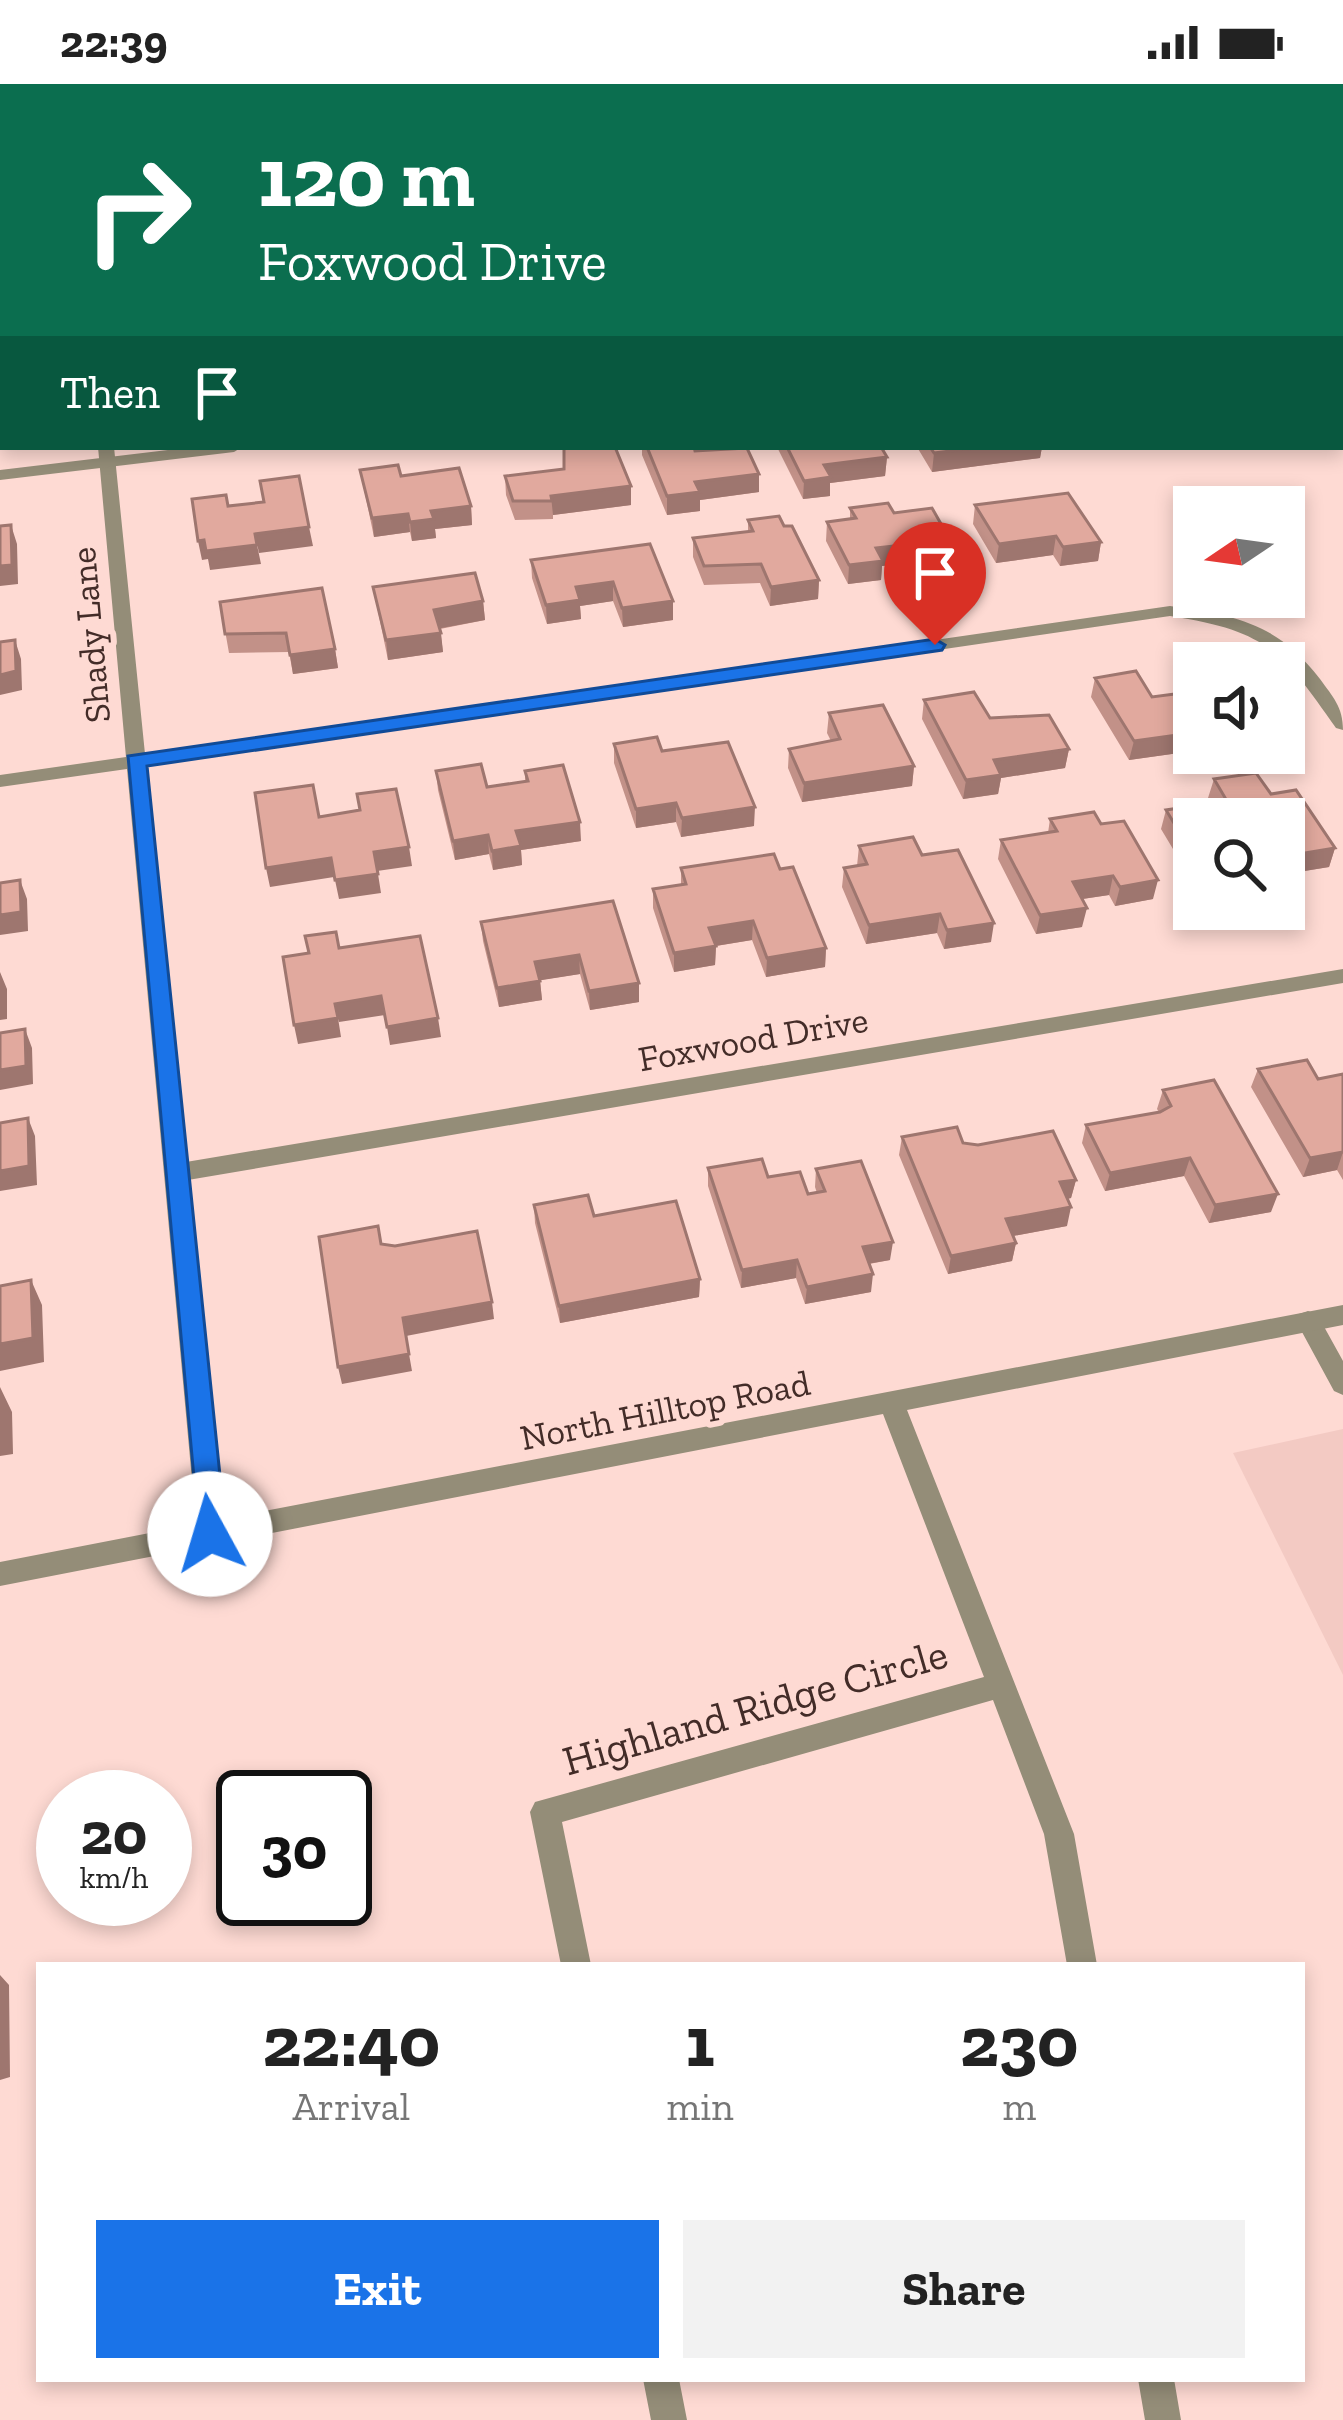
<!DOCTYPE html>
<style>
body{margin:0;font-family:"Zilla Slab",serif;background:#f2f2f2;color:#222;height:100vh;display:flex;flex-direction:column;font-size:45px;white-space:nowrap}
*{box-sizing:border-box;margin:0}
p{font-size:39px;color:#767676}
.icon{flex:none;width:66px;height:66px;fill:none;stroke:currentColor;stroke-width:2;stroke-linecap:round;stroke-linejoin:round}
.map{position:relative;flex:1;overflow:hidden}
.side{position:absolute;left:36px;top:1878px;width:1269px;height:420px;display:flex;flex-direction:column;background:#fff;border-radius:0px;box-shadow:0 6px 18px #0003}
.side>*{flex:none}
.top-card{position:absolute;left:0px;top:0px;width:1344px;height:366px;box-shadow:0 6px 18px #0003;background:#0b6e4f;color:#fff;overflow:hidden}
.needle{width:78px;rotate:257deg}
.tools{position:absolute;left:1173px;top:402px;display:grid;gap:24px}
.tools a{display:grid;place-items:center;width:132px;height:132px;border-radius:0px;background:#fff;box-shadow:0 6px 18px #0003;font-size:60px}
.speed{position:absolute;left:36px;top:1686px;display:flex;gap:24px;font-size:60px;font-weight:700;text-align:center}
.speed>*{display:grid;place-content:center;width:156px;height:156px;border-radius:50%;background:#fff;box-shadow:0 6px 18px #0003;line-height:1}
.speed small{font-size:30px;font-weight:400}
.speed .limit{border:6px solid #111;border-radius:18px;background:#fff;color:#111}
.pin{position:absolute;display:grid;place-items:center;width:102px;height:102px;color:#fff;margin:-123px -51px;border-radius:50% 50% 50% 0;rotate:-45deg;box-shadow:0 0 12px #0007}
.pin .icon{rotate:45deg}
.me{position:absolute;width:132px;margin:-66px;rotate:354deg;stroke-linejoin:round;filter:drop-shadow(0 0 9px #0008)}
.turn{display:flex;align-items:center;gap:42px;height:252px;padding:0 60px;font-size:54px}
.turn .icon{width:156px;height:156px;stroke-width:2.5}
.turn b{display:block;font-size:84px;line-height:102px}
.then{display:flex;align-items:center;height:114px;padding:0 60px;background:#0003;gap:24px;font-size:45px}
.eta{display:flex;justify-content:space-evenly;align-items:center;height:204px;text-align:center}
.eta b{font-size:72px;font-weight:700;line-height:84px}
.button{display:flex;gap:24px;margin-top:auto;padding:24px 60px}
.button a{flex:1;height:138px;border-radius:0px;background:#1a73e8;color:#fff;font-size:48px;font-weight:700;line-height:138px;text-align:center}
.button a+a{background:#f2f2f2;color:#222}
.status{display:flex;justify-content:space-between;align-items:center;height:84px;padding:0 60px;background:#fff;direction:ltr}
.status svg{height:33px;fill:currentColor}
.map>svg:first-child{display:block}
.built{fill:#f3cac3}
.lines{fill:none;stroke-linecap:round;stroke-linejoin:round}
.service{fill:#948d78;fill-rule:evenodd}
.minor{fill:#948d78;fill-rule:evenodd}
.tertiary{fill:#948d78;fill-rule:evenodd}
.wall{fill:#c29188}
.shaded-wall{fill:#9e766f}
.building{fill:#e1a99e;stroke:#9e766f;stroke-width:3}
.route{fill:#1a73e8;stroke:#114b97;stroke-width:3}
.labels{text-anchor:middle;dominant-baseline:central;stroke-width:12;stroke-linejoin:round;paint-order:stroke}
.street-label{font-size:36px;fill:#432c28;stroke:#fedad3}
.near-street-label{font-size:42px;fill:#432c28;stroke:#fedad3}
</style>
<div class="status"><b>22:39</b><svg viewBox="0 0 49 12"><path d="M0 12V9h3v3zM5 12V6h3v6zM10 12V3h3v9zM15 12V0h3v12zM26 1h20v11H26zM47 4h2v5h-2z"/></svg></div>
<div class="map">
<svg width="1343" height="2336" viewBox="0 0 1343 2336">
<rect width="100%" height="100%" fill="#fedad3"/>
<path class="built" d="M1343,1345V1591L1233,1369Z"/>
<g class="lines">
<path class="service" d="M1341,48H1343V56H1341Z
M1341,112H1343V120H1341Z
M1341,133H1343V141H1341Z
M1341,168H1343V176H1341Z
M1341,235H1343V245H1341Z
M1308,1227L1317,1230L1343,1277V1311L1334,1307L1296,1237L1299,1230Z"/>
<path class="minor" d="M652,0H668L670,3H654Z
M0,112H3V120H0Z
M98,363H114L145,670L1170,522C1237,532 1277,539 1320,595C1333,613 1343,623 1343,646L1336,644C1281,566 1267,547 1170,532L146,682L186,1078L1343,885V899L188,1096L222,1435L1343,1221V1241L907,1326L1074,1750L1097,1881H1067L1044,1750L993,1616L562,1738L591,1881H561L530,1728L535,1718L984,1593L883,1330L0,1502V1478L196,1440L127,685L0,703V691L126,673Z
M643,2295H679L687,2336H651Z
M1138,2295H1174L1181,2336H1145Z"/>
<path class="tertiary" d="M193,363H242L234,368L0,396V386Z"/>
</g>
<path class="wall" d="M642,363H694L695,367L759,390V408L700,416V427L667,431L642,371Z
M777,363H881L887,373L885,392L830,399V412L803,415Z
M917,363H1042L1040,374L932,388Z
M360,386L401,392L471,422L472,441L435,445L436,454L412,457L410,448L374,453Z
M505,392L631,402V421L553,431V435L515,436L506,411Z
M975,421L1101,458L1098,477L1060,482L1053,471L996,479L973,440Z
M850,424L894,429L962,477L960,496L921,501L909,479L882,482L881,496L848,500L826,457L827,438L850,435Z
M748,436L784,442L819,496L818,515L770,522L760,499L704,501L693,473V454L748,447Z
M531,476L673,517V536L623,543L613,517L580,522L581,535L547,540L532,494Z
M373,503L483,517L485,536L440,545L443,568L388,576Z
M220,518L335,565L338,584L293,590L289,568L229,569Z
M1194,592V669H1230L1229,673L1193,679L1186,668L1129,676L1091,613L1095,594L1152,613L1177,610L1181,594Z
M924,616L990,634L1069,665L1065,684L1001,694L998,710L963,715L922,635Z
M829,629L914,682L912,702L802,718L788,684L789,665L831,657L827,649Z
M614,660L662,667L754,742L681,753L676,738L636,744L614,679Z
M436,687L487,703L525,697V687L581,757L521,766L522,781L493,786L489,770L455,776L438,706Z
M1214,695L1271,710L1335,764L1329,783L1292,789L1284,777V735H1194V800L1161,745L1166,726L1211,719L1208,714Z
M1050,735L1101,740L1153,815L1115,822L1109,811L1082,815V843L1036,850L998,775L1001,756L1048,749Z
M859,762L922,771L991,858L944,865L937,849L866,860L842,803L844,784L857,782Z
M681,784L780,785L826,864L825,883L766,893L752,856L716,862L715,881L674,888L653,824V805L681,801Z
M613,817L639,918L590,926L580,890L540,896L542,916L499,923L483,857L481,838Z
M1258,985L1318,995L1343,990V1096L1337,1086L1303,1093L1251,1003Z
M1163,1006L1271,1128L1209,1139L1184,1092L1105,1107L1082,1059L1086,1041L1159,1028L1157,1025Z
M902,1053L963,1059L1076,1096L1071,1114L1067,1115V1142L1013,1152L1016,1159L1012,1177L948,1190L899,1071Z
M708,1084L768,1093L808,1110L817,1109L815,1103L816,1085L890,1176L869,1180L871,1208L805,1220L796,1194L741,1204L708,1102Z
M534,1121L594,1132L700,1195L699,1213L560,1239L535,1139Z"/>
<path class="shaded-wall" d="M0,299H3V318H0Z
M983,363H1042L1040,374L932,388L934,369Z
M887,373L885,392L830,399V412L803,415L804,397L824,381Z
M759,390V408L700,416V427L667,431V412L695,398Z
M631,402V421L553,431L551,412Z
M471,422L472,441L435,445L436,454L412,457L410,438L431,427Z
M408,430L410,448L374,453L372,434Z
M11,441L17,460L18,500L0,502V482Z
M309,443L313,462L259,469L255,450Z
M1056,452L1053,471L996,479L999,460Z
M204,456L257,461L261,480L210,486L208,475L202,476L198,457Z
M1101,458L1098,477L1060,482L1063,463Z
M911,460L909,479L882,482L881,496L848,500L849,481L876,464Z
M962,477L960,496L921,501L923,482Z
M819,496L818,515L770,522L771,503Z
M613,498V517L580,522L581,535L547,540L546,521L576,503Z
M483,517L485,536L436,545L434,526Z
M673,517V536L623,543L622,524Z
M441,549L443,568L388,576L386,556Z
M15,556L21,575L22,606L0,611V591Z
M335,565L338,584L293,590L290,571Z
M1191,649L1186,668L1129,676L1134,657Z
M1069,665L1065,684L1001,694L998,710L963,715L966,696L994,676Z
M1196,669H1230L1229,673L1193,679Z
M914,682L912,702L802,718L804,699Z
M676,719V738L636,744V725Z
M755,723L754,742L681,753L682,734Z
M580,738L581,757L521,766L522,781L493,786L492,767L516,747Z
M488,751L489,770L455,776L453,757Z
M409,763L412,782L377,787L374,768Z
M1335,764L1329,783L1292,789L1299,770Z
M331,774L334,793L270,803L266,784Z
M378,790L381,809L339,815L335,796Z
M1113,792L1109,811L1069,817L1073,798Z
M20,796L27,815L28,847L0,851V831Z
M1158,796L1153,815L1115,822L1120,803Z
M1087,824L1082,843L1036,850L1040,831Z
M940,830L937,849L866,860L869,841Z
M753,837L752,856L709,863V844Z
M994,839L991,858L944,865L947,846Z
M716,862L715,881L674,888V869Z
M826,864L825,883L766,893L767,874Z
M579,871L580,890L536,897L535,878Z
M0,888L7,905V935L0,936Z
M540,897L542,916L499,923L497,904Z
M639,899V918L590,926L589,907Z
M381,912L385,931L339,938L335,920Z
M338,934L341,953L298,960L294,941Z
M438,934L441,953L390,961L387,943Z
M25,945L32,964L33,1000L0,1006V986Z
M28,1034L35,1052L37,1101L0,1107V1087Z
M1343,1068L1337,1086L1303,1093L1310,1074Z
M1190,1074L1184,1092L1105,1107L1110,1089Z
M1076,1096L1071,1114L1055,1117L1060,1098Z
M1278,1110L1271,1128L1209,1139L1215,1121Z
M1071,1123L1067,1142L1002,1154L1006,1135Z
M893,1158L890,1176L861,1181L863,1163Z
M1016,1159L1012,1177L948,1190L951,1172Z
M797,1176L796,1194L741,1204L742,1186Z
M873,1190L871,1208L805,1220L807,1203Z
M700,1195L699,1213L560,1239L559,1222Z
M31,1196L42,1221L44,1278L0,1287V1260Z
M492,1218L494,1235L406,1252L403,1234Z
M409,1270L412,1287L342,1300L338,1283Z
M0,1303L12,1328L13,1370L0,1372Z
M0,1891L9,1901L10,1993L0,1996Z"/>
<path class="building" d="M467,0H518L519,3H457L468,2Z
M0,253H3V299H0Z
M564,363H615L631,402L551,412L552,417H513L505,392L564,385Z
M647,363H694L695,367L747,364L759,390L695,398L700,408L667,412Z
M787,363H881L887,373L824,381L831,393L804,397Z
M930,363H983L934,369Z
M398,381L401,392L459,384L471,422L431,427L434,435L410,438L408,430L372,434L360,386Z
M299,392L309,443L255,450L257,461L206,467L204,456L198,457L192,415L226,411L228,422L264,418L260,397Z
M1068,409L1101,458L1063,463L1056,452L999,460L975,421Z
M888,419L894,429L932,424L962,477L923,482L911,460L876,464L883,477L849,481L827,438L856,434L850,424Z
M779,432L784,442H792L819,496L771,503L761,480L704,482L693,454L753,447L748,436Z
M11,441L12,481L0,482V442Z
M650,460L673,517L622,524L613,498L576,503L580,516L546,521L531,476Z
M475,489L483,517L434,526L441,549L386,556L373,503Z
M322,504L335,565L290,571L286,549L225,550L220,518Z
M15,556L16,587L0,591V558Z
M1136,587L1152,613L1190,608L1181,594L1194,592V653L1191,649L1134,657L1095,594Z
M974,608L990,634L1049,631L1069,665L994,676L1001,691L966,696L924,616Z
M883,621L914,682L804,699L789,665L840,655L829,629Z
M657,653L662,667L728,658L755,723L682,734L676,719L636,725L614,660Z
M481,680L487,703L528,697L525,687L563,681L580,738L516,747L521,762L492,767L488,751L453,757L436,687Z
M1256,689L1271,710L1296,706L1335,764L1299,770L1287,753L1284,754V735H1194V772L1166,726L1227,717L1214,695Z
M313,701L319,733L360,726L357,710L396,705L409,763L374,768L378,790L335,796L331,774L266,784L255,709Z
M1094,728L1101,740L1124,737L1158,796L1120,803L1113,792L1073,798L1087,824L1040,831L1001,756L1057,747L1050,735Z
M913,753L922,771L958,766L994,839L947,846L940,830L869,841L844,784L867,780L859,762Z
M774,770L780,785L793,783L826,864L767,874L753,837L709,844L716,862L674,869L653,805L686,800L681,784Z
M20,796L21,828L0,831V799Z
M613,817L639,899L589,907L579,871L535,878L540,897L497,904L481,838Z
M336,848L339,864L420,852L438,934L387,943L381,912L335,920L338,934L294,941L283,873L309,869L305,852Z
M25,945L26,982L0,986V949Z
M1307,976L1318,995L1343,990V1068L1310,1074L1258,985Z
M1214,996L1278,1110L1215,1121L1190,1074L1110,1089L1086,1041L1160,1028L1171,1022L1163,1006Z
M28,1034L29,1082L0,1087V1039Z
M957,1043L963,1059L978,1061L1053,1047L1076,1096L1060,1098L1071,1123L1006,1135L1016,1159L951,1172L902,1053Z
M762,1075L768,1093L800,1088L808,1110L825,1107L816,1085L861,1077L893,1158L863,1163L873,1190L807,1203L797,1176L742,1186L708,1084Z
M588,1111L594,1132L676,1117L700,1195L559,1222L534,1121Z
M378,1142L381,1160L395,1162L477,1147L492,1218L403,1234L409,1270L338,1283L319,1153Z
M31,1196L33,1254L0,1260V1202Z"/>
<path class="route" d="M935,555L945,561L942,566L147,682L226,1450L221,1460H200L128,672Z"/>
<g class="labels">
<g class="street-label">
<text transform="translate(90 551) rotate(-95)">Shady Lane</text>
<text transform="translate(753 955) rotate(-10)">Foxwood Drive</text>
<text transform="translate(665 1326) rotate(-11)">North Hilltop Road</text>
</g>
<g class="near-street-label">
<text transform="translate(755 1623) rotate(-16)">Highland Ridge Circle</text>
</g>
</g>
</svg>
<div class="tools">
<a><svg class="needle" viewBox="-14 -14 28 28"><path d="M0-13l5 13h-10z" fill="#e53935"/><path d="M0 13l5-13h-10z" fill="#767676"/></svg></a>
<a><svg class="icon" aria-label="sound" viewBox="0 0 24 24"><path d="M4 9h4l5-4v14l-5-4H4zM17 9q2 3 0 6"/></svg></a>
<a><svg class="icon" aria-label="search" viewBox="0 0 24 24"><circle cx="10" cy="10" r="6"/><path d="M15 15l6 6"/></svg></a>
</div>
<div class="speed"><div>20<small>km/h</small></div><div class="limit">30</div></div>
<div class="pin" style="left:935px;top:561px;background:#d93025"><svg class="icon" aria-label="arrive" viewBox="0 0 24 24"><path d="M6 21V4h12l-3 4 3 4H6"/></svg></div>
<svg class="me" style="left:210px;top:1450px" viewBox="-20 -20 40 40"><circle r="19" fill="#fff"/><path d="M0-13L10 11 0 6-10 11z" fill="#1a73e8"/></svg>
<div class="top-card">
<div class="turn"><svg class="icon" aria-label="right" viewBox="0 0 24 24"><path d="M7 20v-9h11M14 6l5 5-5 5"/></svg><div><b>120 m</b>Foxwood Drive</div></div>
<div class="then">Then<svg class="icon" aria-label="arrive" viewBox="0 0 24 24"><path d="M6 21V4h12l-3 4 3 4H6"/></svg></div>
</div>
<section class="side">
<div class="eta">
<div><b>22:40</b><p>Arrival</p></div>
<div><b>1</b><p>min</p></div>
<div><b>230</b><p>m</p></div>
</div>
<div class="button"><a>Exit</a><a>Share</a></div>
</section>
</div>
